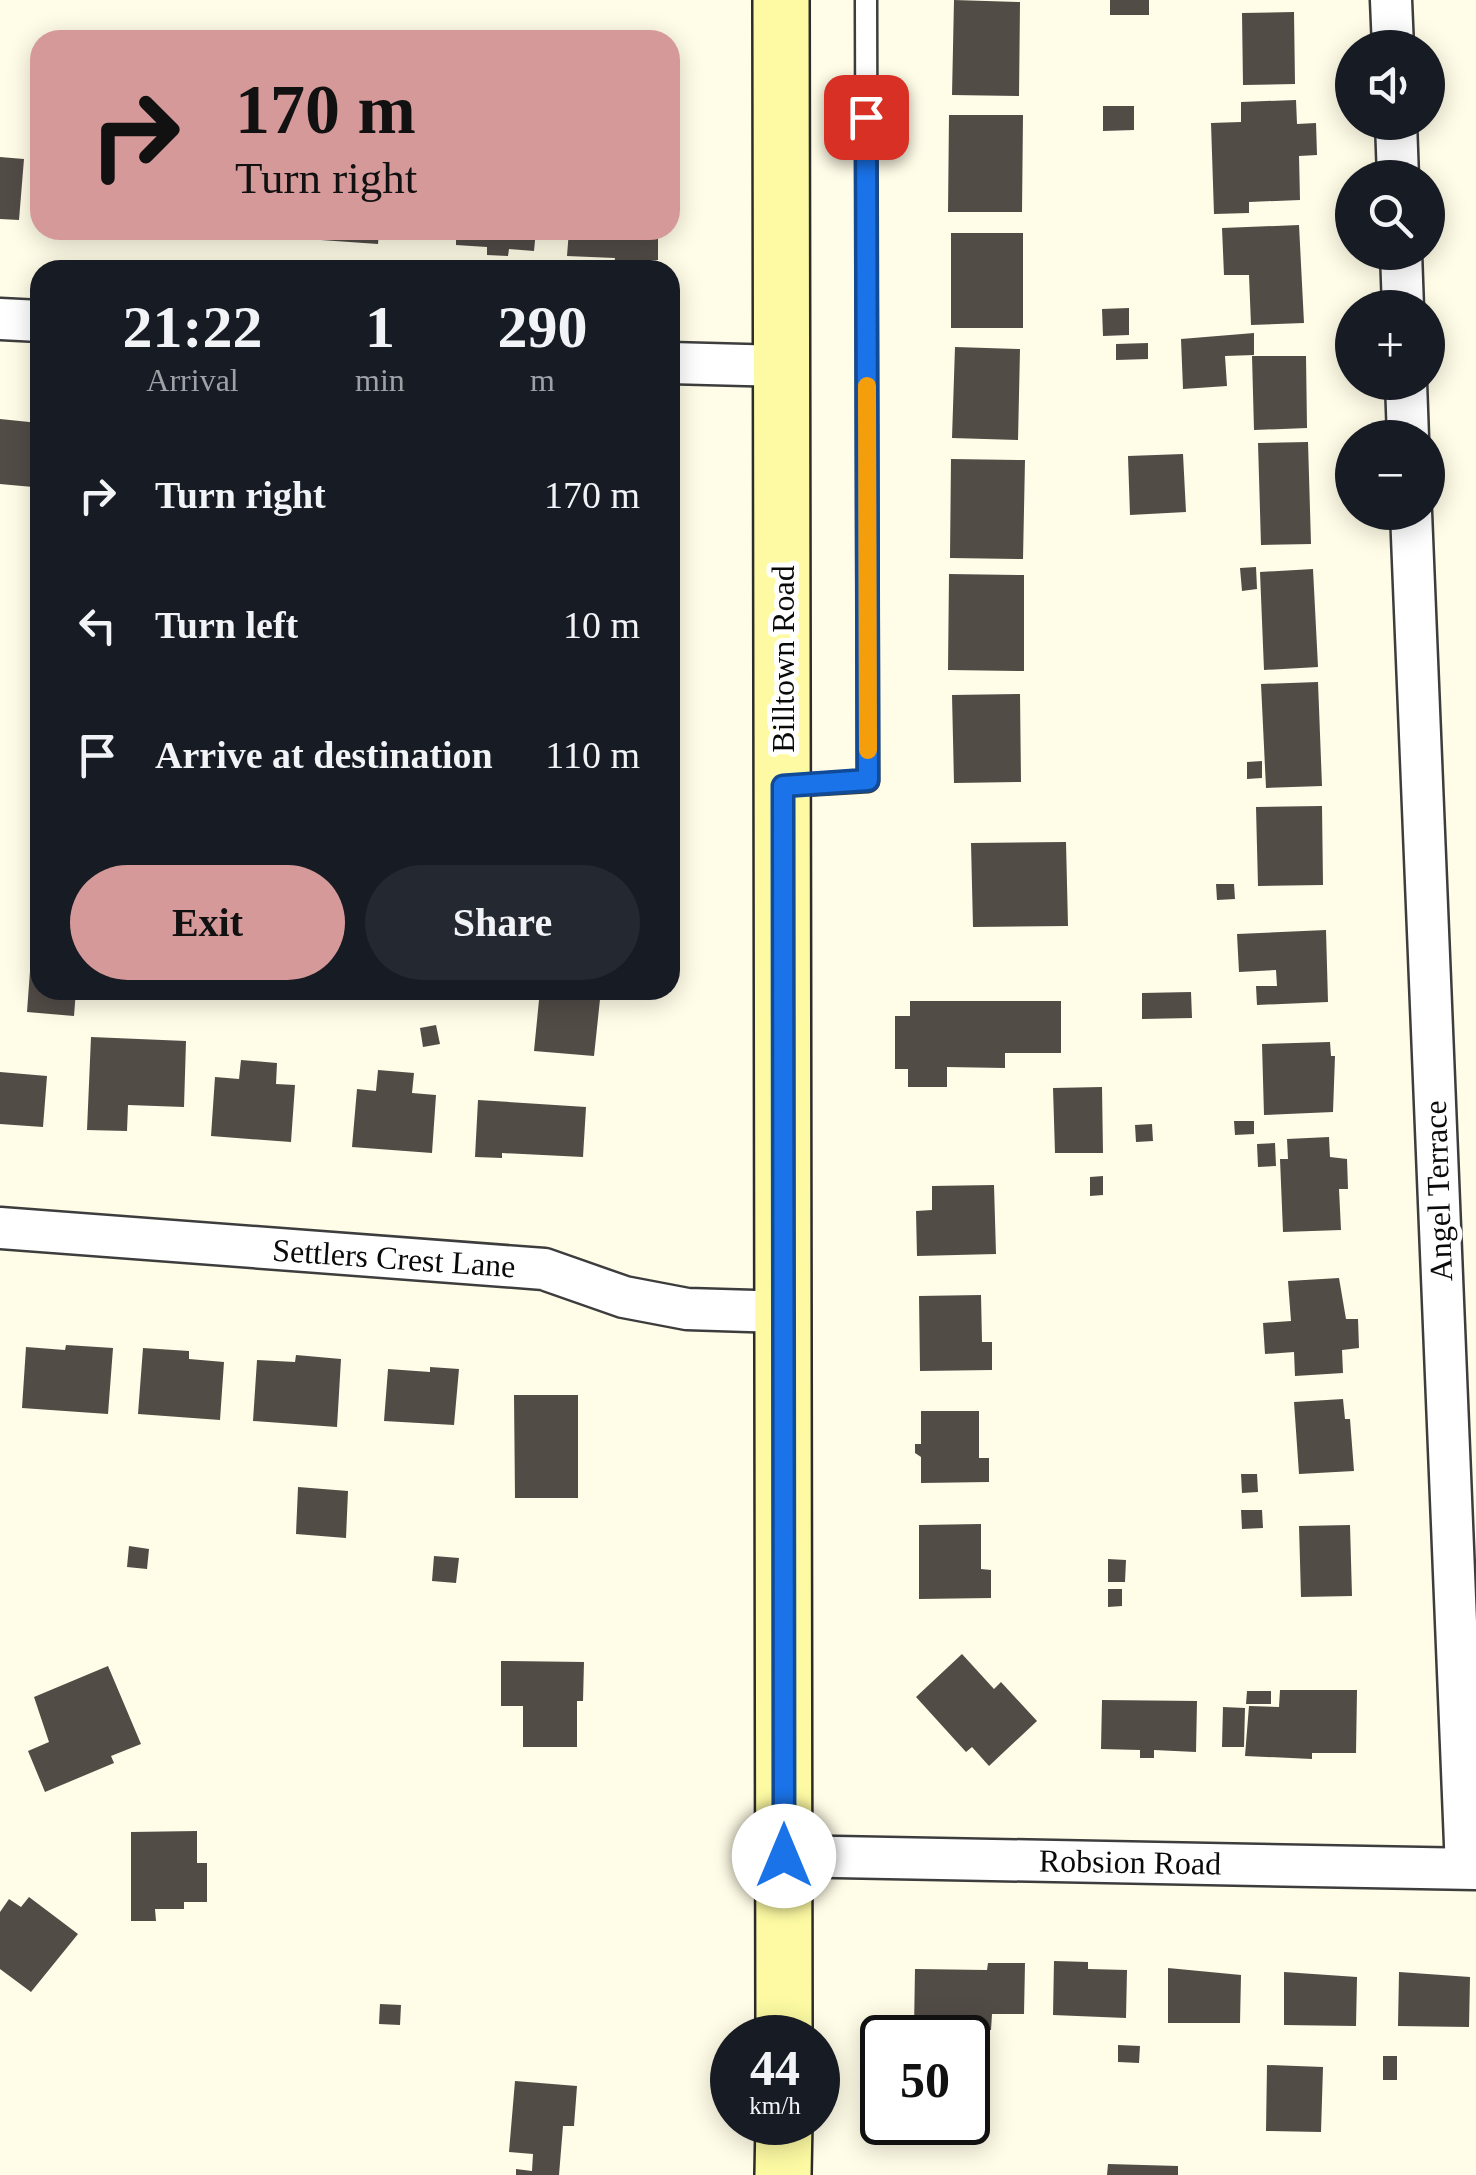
<!DOCTYPE html>
<meta charset="utf-8">
<style>
body{margin:0;font-family:"Times New Roman",serif;background:#242831;color:#f1f3f6;height:100vh;display:flex;flex-direction:column;font-size:38px;white-space:nowrap}
*{box-sizing:border-box;margin:0}
p{font-size:32px;color:#9ea1a6}
.icon{flex:none;width:55px;height:55px;fill:none;stroke:currentColor;stroke-width:2;stroke-linecap:round;stroke-linejoin:round}
.map{position:relative;flex:1;overflow:hidden}
.details{position:absolute;left:30px;top:260px;width:650px;height:740px;display:flex;flex-direction:column;background:#171b24;border-radius:30px;box-shadow:0 5px 25px #0003}
.details>*{flex:none}
.top-card{position:absolute;left:30px;top:30px;width:650px;height:210px;border-radius:30px;box-shadow:0 5px 25px #0003;background:#d69999;color:#111;overflow:hidden}
.buttons{position:absolute;left:1335px;top:30px;display:grid;gap:20px}
.buttons a{display:grid;place-items:center;width:110px;height:110px;border-radius:50%;background:#171b24;box-shadow:0 5px 25px #0003;font-size:50px}
.speed{position:absolute;left:710px;top:2015px;display:flex;gap:20px;font-size:50px;font-weight:700;text-align:center}
.speed>*{display:grid;place-content:center;width:130px;height:130px;border-radius:50%;background:#171b24;box-shadow:0 5px 25px #0003;line-height:1}
.speed small{font-size:25px;font-weight:400}
.speed .limit{border:5px solid #111;border-radius:15px;background:#fff;color:#111}
.pin{position:absolute;display:grid;place-items:center;width:85px;height:85px;color:#fff;margin:-42px;border-radius:20px;box-shadow:0 5px 15px #0006}
.me{position:absolute;width:110px;margin:-55px;rotate:0deg;stroke-linejoin:round;filter:drop-shadow(0 0 8px #0008)}
.turn{display:flex;align-items:center;gap:35px;height:210px;padding:0 40px;font-size:45px}
.turn .icon{width:130px;height:130px;stroke-width:2.5}
.turn b{display:block;font-size:70px;line-height:85px}
.eta{display:flex;justify-content:space-evenly;align-items:center;height:170px;text-align:center}
.eta b{font-size:60px;font-weight:700;line-height:70px}
.action{display:flex;gap:20px;margin-top:auto;padding:20px 40px}
.action a{flex:1;height:115px;border-radius:60px;background:#d69999;color:#111;font-size:40px;font-weight:700;line-height:115px;text-align:center}
.action a+a{background:#242831;color:#f1f3f6}
ul{padding:0;list-style:none}
li{display:flex;align-items:center;gap:30px;height:130px;padding:0 40px}
li div{flex:1}
li b{display:block;font-size:38px}
li em{font-style:normal}
.map>svg:first-child{display:block}
.building{fill:#524c47}
.lines{fill:none;stroke-linecap:round;stroke-linejoin:round}
.service-casing{stroke:#3d3d3d;stroke-width:25}
.minor-casing{stroke:#3d3d3d;stroke-width:45}
.secondary-casing{stroke:#2c2c2c;stroke-width:60}
.service{stroke:#fff;stroke-width:20}
.minor{stroke:#fff;stroke-width:40}
.secondary{stroke:#fdfaa3;stroke-width:55}
.route-casing{stroke:#114b97;stroke-width:25}
.route{stroke:#1a73e8;stroke-width:18}
.slow{stroke:#f59e0b;stroke-width:18}
.labels{text-anchor:middle;dominant-baseline:central;stroke-width:10;stroke-linejoin:round;paint-order:stroke}
.street-label{font-size:32px;fill:#0a0a0a;stroke:#fff}
</style>
<div class="map">
<svg width="1476" height="2175" viewBox="0 0 1476 2175">
<rect width="100%" height="100%" fill="#fffce7"/>
<path class="building" d="M954,0L1020,2L1019,96L952,95Z
M1110,0H1149V15H1110Z
M1294,12L1295,84L1243,85L1242,13Z
M1296,100L1297,124L1316,123L1317,155L1299,156L1300,200L1249,202V213L1214,214L1211,123L1241,122V102Z
M1103,106H1134V130L1103,131Z
M949,115H1023L1022,212H948Z
M0,157L24,159L19,220L0,219Z
M1299,225L1304,323L1251,325L1249,275H1224L1222,228Z
M293,230H379L378,244L292,238Z
M438,230H536L534,251L509,249L508,256L487,255V247L456,245V234L438,233Z
M569,230H658V260H637V266L614,265L615,258L567,256Z
M951,233H1023V328H951Z
M1129,308V335L1103,336L1102,309Z
M1254,333V355L1225,356L1227,386L1183,389L1181,339Z
M1148,343V359L1116,360V344Z
M955,347L1020,349L1018,440L952,438Z
M1252,356H1306L1307,428L1254,430Z
M0,419L39,423L33,487L0,484Z
M1308,442L1311,544L1261,545L1258,443Z
M1183,454L1186,512L1130,515L1128,456Z
M951,459L1025,460L1023,559L950,558Z
M1256,567L1257,589L1242,591L1240,568Z
M1313,569L1318,667L1264,670L1260,572Z
M949,574L1024,575V671L948,670Z
M1318,682L1322,786L1266,788L1261,684Z
M1020,694L1021,782L954,783L952,695Z
M1262,761V778L1247,779V762Z
M1322,806L1323,885L1258,886L1256,807Z
M1066,842L1068,926L973,927L971,843Z
M1216,884H1234L1235,899L1217,900Z
M1326,930L1328,1002L1257,1005L1256,986H1277L1276,970L1239,972L1237,934Z
M30,971L40,972V990H76L74,1016L27,1012Z
M540,990H601L594,1056L534,1051Z
M1191,992L1192,1018L1142,1019V993Z
M910,1001H1061V1053H1005V1068L947,1067V1087H908V1069H895V1016H910Z
M436,1025L440,1044L423,1047L420,1028Z
M91,1037L186,1041L184,1107L128,1105L127,1131L87,1130Z
M1330,1042L1331,1056H1335L1333,1112L1264,1115L1262,1044Z
M241,1060L277,1063L276,1084L295,1085L291,1142L211,1136L215,1077L239,1079Z
M378,1070L414,1073L412,1093L436,1095L432,1153L352,1147L357,1089L376,1091Z
M0,1072L47,1076L43,1127L0,1124Z
M1102,1087L1103,1153H1055L1053,1088Z
M478,1100L586,1107L583,1157L502,1153V1158L475,1157Z
M1234,1121H1254V1134L1235,1135Z
M1152,1124L1153,1141L1136,1142L1135,1125Z
M1329,1137L1330,1157L1347,1159L1348,1189H1339L1341,1230L1283,1232L1280,1159H1288L1287,1139Z
M1275,1143L1276,1166L1258,1167L1257,1144Z
M1103,1176V1195L1090,1196V1177Z
M994,1185L996,1254L917,1256L916,1211L932,1210V1186Z
M1339,1278L1346,1319H1358L1359,1348L1342,1350L1343,1373L1295,1376L1294,1352L1265,1354L1263,1323L1291,1321L1288,1281Z
M981,1295L982,1342H992V1370L920,1371L919,1296Z
M66,1345L113,1348L108,1414L22,1408L26,1347L65,1350Z
M143,1348L189,1351V1359L224,1362L220,1420L138,1414Z
M296,1355L341,1359L337,1427L253,1421L257,1360L295,1362Z
M430,1367L459,1369L454,1425L384,1421L388,1369L430,1372Z
M514,1395H578V1498H515Z
M1343,1399L1345,1419H1350L1354,1471L1299,1474L1294,1402Z
M921,1411H979V1458H989V1482L921,1483V1457L915,1453V1444H921Z
M1241,1474H1257L1258,1492L1242,1493Z
M298,1487L348,1491L346,1538L296,1534Z
M1241,1510H1262L1263,1528L1242,1529Z
M981,1524V1569L991,1570V1598L919,1599V1525Z
M1350,1525L1352,1596L1301,1597L1299,1526Z
M129,1546L149,1549L147,1569L127,1567Z
M434,1556L459,1558L456,1583L432,1581Z
M1108,1559L1126,1560L1125,1582H1108Z
M1108,1589H1122V1606L1108,1607Z
M962,1654L994,1689L1001,1682L1037,1721L989,1766L972,1747L966,1752L916,1697Z
M501,1661L584,1662L583,1701H577V1747H523V1706H501Z
M108,1666L141,1744L111,1756L114,1763L45,1792L28,1751L49,1742L34,1697Z
M1280,1690H1357L1356,1753H1312V1759L1245,1756L1249,1706L1279,1707Z
M1247,1691H1271V1704H1246Z
M1102,1700L1197,1701L1196,1752L1154,1750V1758H1140V1750L1101,1749Z
M1223,1707L1245,1708L1244,1747H1222Z
M197,1831V1863H207V1902H184V1909H155L156,1921H131V1832Z
M29,1897L78,1934L31,1992L0,1969V1912L9,1899L21,1907Z
M1054,1961L1088,1962V1969L1127,1970L1126,2018L1053,2015Z
M988,1963H1025L1024,2014H992L991,2030L914,2029L915,1969L987,1970Z
M1168,1968L1241,1975L1240,2023H1168Z
M1284,1972L1357,1977L1356,2026L1284,2025Z
M1399,1972L1470,1977L1469,2027L1398,2026Z
M380,2004L401,2005L400,2025L379,2024Z
M1118,2045L1140,2046L1139,2063L1118,2062Z
M1383,2056H1397V2080H1383Z
M1267,2065L1323,2067L1321,2132L1266,2131Z
M515,2081L577,2086L574,2126H563L559,2175H516V2169L532,2171L533,2154L509,2152Z
M988,2093V2118H971L970,2094Z
M1108,2164L1178,2166V2175H1107Z"/>
<g class="lines">
<g class="service-casing">
<path id="service" d="M785,786L868,781L866,0"/>
</g>
<g class="minor-casing">
<path id="minor" d="M1391,0L1393,48
M1396,122L1398,178
M1401,252L1403,308
M0,319L40,321
M670,363L780,366
M1406,382L1408,438
M1411,512L1466,1869
M0,1228L544,1269L624,1297L687,1309L784,1312
M784,1856L1476,1869"/>
</g>
<g class="secondary-casing">
<path id="secondary" d="M781,0L784,2038
M783,2175L784,2122"/>
</g>
<use href="#service" class="service"/>
<use href="#minor" class="minor"/>
<use href="#secondary" class="secondary"/>
</g>
<g class="lines">
<g class="route-casing">
<path id="route" d="M784,1856L783,786L868,780L866,117"/>
</g>
<use href="#route" class="route"/>
<path class="slow" d="M867,386L868,750"/>
</g>
<g class="labels">
<g class="street-label">
<text transform="translate(783 659) rotate(-90)">Billtown Road</text>
<text transform="translate(1438 1191) rotate(-92)">Angel Terrace</text>
<text transform="translate(394 1258) rotate(4)">Settlers Crest Lane</text>
<text transform="translate(1130 1862) rotate(1)">Robsion Road</text>
</g>
</g>
</svg>
<div class="buttons">
<a><svg class="icon" aria-label="sound" viewBox="0 0 24 24"><path d="M4 9h4l5-4v14l-5-4H4zM17 9q2 3 0 6"/></svg></a>
<a><svg class="icon" aria-label="search" viewBox="0 0 24 24"><circle cx="10" cy="10" r="6"/><path d="M15 15l6 6"/></svg></a>
<a>+</a>
<a>−</a>
</div>
<div class="speed"><div>44<small>km/h</small></div><div class="limit">50</div></div>
<div class="pin" style="left:866px;top:117px;background:#d93025"><svg class="icon" aria-label="arrive" viewBox="0 0 24 24"><path d="M6 21V4h12l-3 4 3 4H6"/></svg></div>
<svg class="me" style="left:784px;top:1856px" viewBox="-20 -20 40 40"><circle r="19" fill="#fff"/><path d="M0-13L10 11 0 6-10 11z" fill="#1a73e8"/></svg>
<div class="top-card">
<div class="turn"><svg class="icon" aria-label="right" viewBox="0 0 24 24"><path d="M7 20v-9h11M14 6l5 5-5 5"/></svg><div><b>170 m</b>Turn right</div></div>
</div>
<section class="details">
<div class="eta">
<div><b>21:22</b><p>Arrival</p></div>
<div><b>1</b><p>min</p></div>
<div><b>290</b><p>m</p></div>
</div>
<ul>
<li><svg class="icon" aria-label="right" viewBox="0 0 24 24"><path d="M7 20v-9h11M14 6l5 5-5 5"/></svg><div><b>Turn right</b></div><em>170 m</em></li>
<li><svg class="icon" aria-label="left" viewBox="0 0 24 24"><path d="M17 20v-9H6M10 6l-5 5 5 5"/></svg><div><b>Turn left</b></div><em>10 m</em></li>
<li><svg class="icon" aria-label="arrive" viewBox="0 0 24 24"><path d="M6 21V4h12l-3 4 3 4H6"/></svg><div><b>Arrive at destination</b></div><em>110 m</em></li>
</ul>
<div class="action"><a>Exit</a><a>Share</a></div>
</section>
</div>
